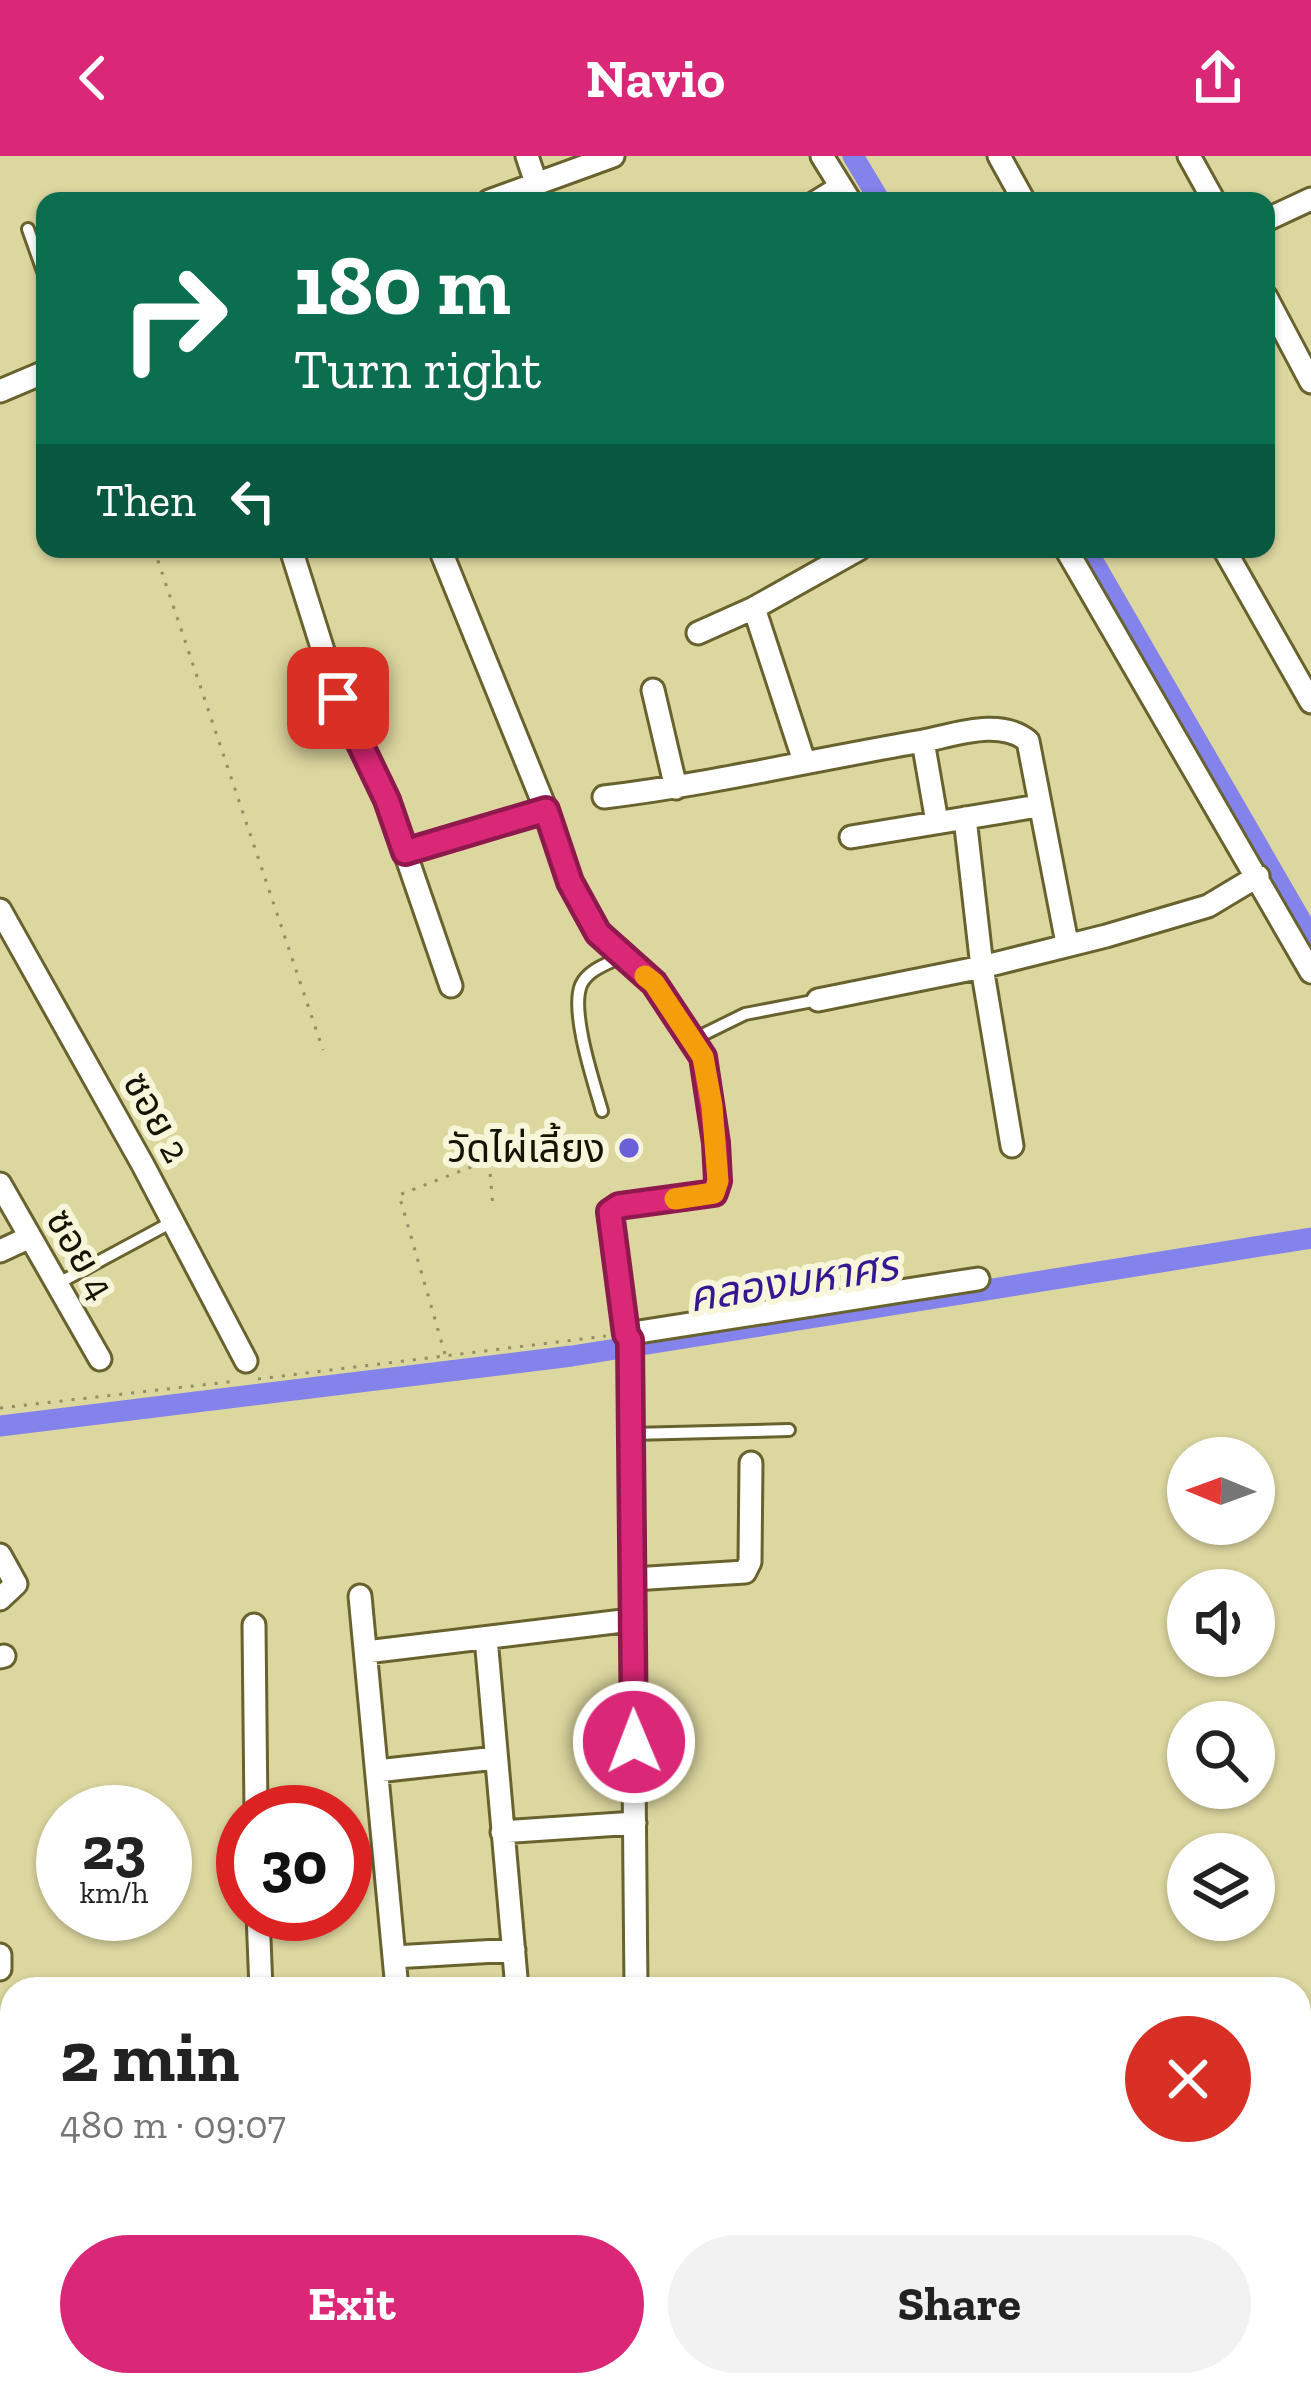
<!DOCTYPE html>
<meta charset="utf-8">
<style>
body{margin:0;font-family:"Zilla Slab","Noto Sans Thai",serif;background:#f2f2f2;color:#222;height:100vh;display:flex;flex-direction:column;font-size:45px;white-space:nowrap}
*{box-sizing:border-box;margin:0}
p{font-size:39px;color:#767676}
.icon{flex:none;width:66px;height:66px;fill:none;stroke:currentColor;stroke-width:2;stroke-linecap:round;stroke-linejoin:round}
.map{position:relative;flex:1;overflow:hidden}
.details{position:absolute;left:0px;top:1821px;width:1311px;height:420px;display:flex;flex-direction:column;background:#fff;border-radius:36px 36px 0 0;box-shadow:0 3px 9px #0004}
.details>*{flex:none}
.top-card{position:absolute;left:36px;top:36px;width:1239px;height:366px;border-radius:24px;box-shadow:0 3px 9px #0004;background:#0b6e4f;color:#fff;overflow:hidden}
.needle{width:78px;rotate:271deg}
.buttons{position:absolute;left:1167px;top:1281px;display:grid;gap:24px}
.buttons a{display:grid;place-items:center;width:108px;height:108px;border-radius:50%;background:#fff;box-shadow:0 3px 9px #0004;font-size:60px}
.speed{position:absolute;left:36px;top:1629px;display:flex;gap:24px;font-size:60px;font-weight:700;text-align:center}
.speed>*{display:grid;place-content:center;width:156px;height:156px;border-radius:50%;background:#fff;box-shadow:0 3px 9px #0004;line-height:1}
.speed small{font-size:30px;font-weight:400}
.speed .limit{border:18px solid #d22;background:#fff;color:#111}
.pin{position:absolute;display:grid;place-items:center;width:102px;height:102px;color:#fff;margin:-51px;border-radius:24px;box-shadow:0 6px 18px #0006}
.me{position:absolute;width:132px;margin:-66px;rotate:359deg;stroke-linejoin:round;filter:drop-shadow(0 0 9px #0008)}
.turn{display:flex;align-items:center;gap:42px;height:252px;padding:0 60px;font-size:54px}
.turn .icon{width:156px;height:156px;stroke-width:2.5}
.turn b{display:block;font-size:84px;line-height:102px}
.then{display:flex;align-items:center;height:114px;padding:0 60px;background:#0003;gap:24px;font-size:45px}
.round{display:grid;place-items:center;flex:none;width:126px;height:126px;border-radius:63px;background:#f2f2f2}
.overview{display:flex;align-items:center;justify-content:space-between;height:204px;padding:0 60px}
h1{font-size:72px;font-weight:700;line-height:90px}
.button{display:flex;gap:24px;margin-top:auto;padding:24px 60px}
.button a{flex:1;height:138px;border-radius:72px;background:#db2777;color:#fff;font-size:48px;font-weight:700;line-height:138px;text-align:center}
.button a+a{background:#f2f2f2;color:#222}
header{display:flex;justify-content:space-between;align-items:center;height:156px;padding:0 60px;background:#db2777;color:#fff;font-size:54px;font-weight:700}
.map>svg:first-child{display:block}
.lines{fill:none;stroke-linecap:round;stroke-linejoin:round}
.canal{stroke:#8482eb;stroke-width:21}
.service-casing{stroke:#68622e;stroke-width:16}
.minor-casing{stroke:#68622e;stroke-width:27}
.path{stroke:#928d64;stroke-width:3;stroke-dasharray:3 9;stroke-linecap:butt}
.service{stroke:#fff;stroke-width:10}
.minor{stroke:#fff;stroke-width:21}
.route-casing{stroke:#8e194d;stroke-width:30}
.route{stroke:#db2777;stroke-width:21}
.slow{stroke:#f59e0b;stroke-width:21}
.poi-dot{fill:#6a60da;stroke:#f8f6da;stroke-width:4.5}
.labels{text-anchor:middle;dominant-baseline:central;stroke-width:12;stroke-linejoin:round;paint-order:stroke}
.street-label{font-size:39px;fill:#161301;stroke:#f8f6da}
.poi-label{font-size:39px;fill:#161301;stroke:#f8f6da;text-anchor:end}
.water-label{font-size:42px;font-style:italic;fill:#351794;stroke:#f8f6da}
</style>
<header><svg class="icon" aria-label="back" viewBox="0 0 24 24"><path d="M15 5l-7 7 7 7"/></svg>Navio<svg class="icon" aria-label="share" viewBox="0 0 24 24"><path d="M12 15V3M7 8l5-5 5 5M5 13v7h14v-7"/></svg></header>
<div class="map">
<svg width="1311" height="2241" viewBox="0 0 1311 2241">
<rect width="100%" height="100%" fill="#dcd69f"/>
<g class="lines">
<path class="canal" d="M853,0L880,45
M1086,393L1311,782
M0,1270L572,1200L1311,1082"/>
<g class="service-casing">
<path id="service" d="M807,45L838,26
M28,73L45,121
M546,654C560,697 571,746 601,780C617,799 640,811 656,829C672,848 690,876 701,898C718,934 715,986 719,1026L714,1037L619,1050L610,1056L626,1178
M692,884L745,858L818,844
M602,955C594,927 570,856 581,829C588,814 607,808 621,801
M57,1128L172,1066
M631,1278L789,1274"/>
</g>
<g class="minor-casing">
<path id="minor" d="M527,0L536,27
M822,0L850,45
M999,0L1024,45
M1189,0L1214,45
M489,45L613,0
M1266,64L1311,43
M1266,141L1311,226
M0,235L45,216
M291,393L338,542L387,644L451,830
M1066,393L1311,816
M1224,393L1311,546
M754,452L804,605
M698,477L754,452L859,393
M653,534L676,632
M923,585C955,579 1000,562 1028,585L1067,787
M604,641C712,628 816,603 923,585L937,666
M965,662L982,811L1012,990
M851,681L1038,650
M405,696L546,654L440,393
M0,754L143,1009L246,1205
M818,844L982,811L1106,780L1208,750L1258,720
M0,1028L100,1203
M0,1095L30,1081
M0,1399L16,1428L0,1443
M633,1423L745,1416L750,1406L751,1307
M360,1440L397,1833
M254,1469L256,1656
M486,1482L517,1833
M366,1496L631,1464
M0,1501L4,1500
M377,1615L496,1602
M502,1676L635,1667
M258,1758L261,1833
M0,1799V1813
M394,1801L514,1794
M636,1833L630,1184L626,1178L978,1123
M1300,1918L1311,1937
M1299,2115L1311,2108
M275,2229L276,2241
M434,2229L435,2241
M815,2229L822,2241
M1058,2229L1066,2241
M1084,2241L1106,2229"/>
</g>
<path class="path" d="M154,393L323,894
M445,1198L399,1039L489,1004L493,1051
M258,1223L606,1180
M0,1252L237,1225"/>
<use href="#service" class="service"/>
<use href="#minor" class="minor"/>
</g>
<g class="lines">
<g class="route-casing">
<path id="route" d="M338,542L387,644L405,696L546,654L570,726L598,777L654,827L703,901L716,987L718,1025L714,1037L619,1050L610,1056L626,1178L630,1184L634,1586"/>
</g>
<use href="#route" class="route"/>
<path class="slow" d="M645,820L654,827L703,901L712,950L718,1025L714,1037L675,1043"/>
</g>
<circle class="poi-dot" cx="629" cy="992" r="12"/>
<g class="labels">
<g class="street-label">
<text transform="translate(157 961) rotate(61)">ซอย 2</text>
<text transform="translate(81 1098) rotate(60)">ซอย 4</text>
</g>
<g class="poi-label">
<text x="605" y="992">วัดไผ่เลี้ยง</text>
</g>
<g class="water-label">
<text transform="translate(793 1125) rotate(-9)">คลองมหาศร</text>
</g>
</g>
</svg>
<div class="buttons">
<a><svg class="needle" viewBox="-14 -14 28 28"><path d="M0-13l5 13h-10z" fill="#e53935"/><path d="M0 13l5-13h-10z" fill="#767676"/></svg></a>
<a><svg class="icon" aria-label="sound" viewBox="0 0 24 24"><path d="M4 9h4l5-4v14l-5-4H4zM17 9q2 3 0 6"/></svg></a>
<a><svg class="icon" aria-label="search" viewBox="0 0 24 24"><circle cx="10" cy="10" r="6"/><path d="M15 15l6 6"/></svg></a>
<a><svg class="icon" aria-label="layers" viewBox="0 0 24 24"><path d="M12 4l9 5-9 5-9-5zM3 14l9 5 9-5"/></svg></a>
</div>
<div class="speed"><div>23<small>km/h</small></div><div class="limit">30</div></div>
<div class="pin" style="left:338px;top:542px;background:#d93025"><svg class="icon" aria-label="arrive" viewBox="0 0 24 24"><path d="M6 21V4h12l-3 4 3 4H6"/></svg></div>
<svg class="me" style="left:634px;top:1586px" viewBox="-20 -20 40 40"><circle r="17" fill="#db2777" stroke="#fff" stroke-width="3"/><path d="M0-11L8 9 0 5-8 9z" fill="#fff"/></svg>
<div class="top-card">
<div class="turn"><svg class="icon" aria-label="right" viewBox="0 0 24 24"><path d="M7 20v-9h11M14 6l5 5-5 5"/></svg><div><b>180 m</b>Turn right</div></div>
<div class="then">Then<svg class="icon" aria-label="left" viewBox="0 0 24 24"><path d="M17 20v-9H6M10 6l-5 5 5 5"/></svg></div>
</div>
<section class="details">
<div class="overview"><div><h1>2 min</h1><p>480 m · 09:07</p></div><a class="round" style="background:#d93025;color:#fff"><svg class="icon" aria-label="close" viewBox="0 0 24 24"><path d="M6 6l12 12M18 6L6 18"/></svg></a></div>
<div class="button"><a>Exit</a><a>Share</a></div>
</section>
</div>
